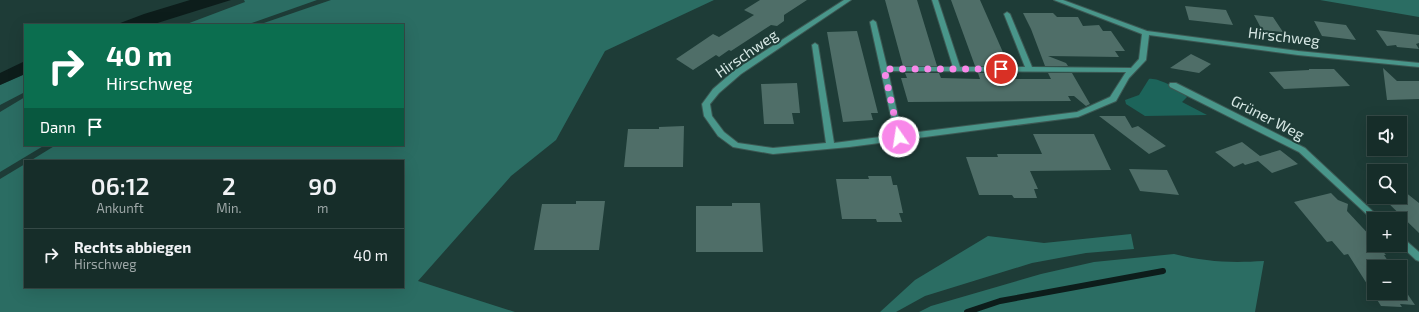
<!DOCTYPE html>
<html lang="de">
<meta charset="utf-8">
<style>
body{margin:0;font-family:"Exo 2",sans-serif;background:#233935;color:#f1f3f6;height:100vh;display:flex;flex-direction:column;font-size:15px;white-space:nowrap}
*{box-sizing:border-box;margin:0}
p{font-size:13px;color:#9ea8a8}
.icon{flex:none;width:22px;height:22px;fill:none;stroke:currentColor;stroke-width:2;stroke-linecap:round;stroke-linejoin:round}
.map{position:relative;flex:1;overflow:hidden}
.panel{position:absolute;left:24px;top:160px;width:380px;height:128px;display:flex;flex-direction:column;background:#162d29;border-radius:0px;box-shadow:0 4px 16px #0002,0 0 0 1px #354946}
.panel>*{flex:none}
.guide{position:absolute;left:24px;top:24px;width:380px;height:122px;border-radius:0px;box-shadow:0 4px 16px #0002,0 0 0 1px #354946;background:#0b6e4f;color:#fff;overflow:hidden}
.tools{position:absolute;left:1367px;top:116px;display:grid;gap:8px}
.tools a{display:grid;place-items:center;width:40px;height:40px;border-radius:0px;background:#162d29;box-shadow:0 4px 16px #0002,0 0 0 1px #354946;font-size:20px}
.pin{position:absolute;display:grid;place-items:center;width:34px;height:34px;color:#fff;margin:-17px;border:2px solid #fff;border-radius:50%;box-shadow:0 1px 4px #0007}
.me{position:absolute;width:44px;margin:-22px;rotate:347deg;stroke-linejoin:round;filter:drop-shadow(0 0 3px #0008)}
.turn{display:flex;align-items:center;gap:14px;height:84px;padding:0 16px;font-size:18px}
.turn .icon{width:52px;height:52px;stroke-width:2.5}
.turn b{display:block;font-size:28px;line-height:34px}
.then{display:flex;align-items:center;height:38px;padding:0 16px;background:#0003;gap:8px;font-size:15px}
.eta{display:flex;justify-content:space-evenly;align-items:center;height:68px;text-align:center}
.eta b{font-size:24px;font-weight:600;line-height:28px}
ul{padding:0;list-style:none}
li{display:flex;align-items:center;gap:12px;height:52px;padding:0 16px;border-top:1px solid #354946}
li div{flex:1}
li b{display:block;font-size:15px}
li em{font-style:normal}
.map>svg:first-child{display:block}
.green{fill:#1c645a}
.forest{fill:#2b6d63}
.water{fill:#0d1d1b}
.lines{fill:none;stroke-linecap:round;stroke-linejoin:round}
.stream{stroke:#0d1d1b;stroke-width:6}
.building{fill:#4f6e68}
.minor-casing{stroke:#3c5853;stroke-width:2}
.minor{fill:#49968a;fill-rule:evenodd}
.route{stroke:#f888e9;stroke-width:7;stroke-dasharray:0 12.6}
.labels{text-anchor:middle;dominant-baseline:central;stroke-width:4;stroke-linejoin:round;paint-order:stroke}
.street-label{font-size:15px;fill:#d7e8e5;stroke:#1e3c37}
</style>
<div class="map">
<svg width="1419" height="312" viewBox="0 0 1419 312">
<rect width="100%" height="100%" fill="#1e3c37"/>
<path class="green" d="M1149,79C1157,77 1182,90 1187,97L1182,102L1207,115L1145,116L1126,104L1125,100L1139,95Z"/>
<path class="forest" d="M244,0H317L246,25H184L245,2Z
M331,0H714L605,51L556,140L511,176L418,281L515,312H0V179L25,164V287H403V161H30L56,145H403V25H258Z
M1320,0H1419V17Z
M25,74V92L0,105V85Z
M25,97V145H45L0,172V112Z
M1131,234L1134,249L1086,253L1032,263L925,296L896,312H880L915,280L988,236L1044,243Z
M1174,254C1207,262 1230,263 1264,261L1255,312H919L931,306L1041,274L1094,262Z"/>
<path class="water" d="M190,0H231L151,25H115L144,14Z
M25,61V74L0,85V73Z"/>
<g class="lines">
<path class="stream" d="M967,312L1000,301L1163,271"/>
</g>
<path class="building" d="M760,0H807L784,15V21L777,26L771,25L731,51L729,50L719,57L716,55L693,70L676,59L713,34L719,37L754,15L744,10Z
M885,0H917L937,66H903Z
M951,0H980L1009,66H975Z
M1185,6L1226,10L1233,25L1189,20Z
M1023,13H1053L1057,17H1078L1083,26L1099,25L1103,31H1111L1125,51H1115L1119,57L1048,56L1066,63L1068,66H1045L1031,29Z
M1254,15L1273,17L1283,32L1262,30Z
M1314,21L1346,25L1356,40L1322,36Z
M1376,30L1419,35V43L1416,44L1419,49L1397,47L1396,45L1387,46Z
M857,31L878,113H871L873,120L843,122L827,32Z
M1191,54L1211,64L1199,73L1170,68Z
M1383,68L1397,81H1419V99L1387,100Z
M1309,69H1334L1350,86L1284,89L1269,72L1309,70Z
M905,73H939L941,78L980,79L978,73H1012L1015,79H1051L1048,73H1072L1090,104L1086,106L1074,96H1068L1071,101L908,102L901,78H907Z
M797,83L800,113H792L794,124H764L761,84Z
M1099,116H1125L1132,128L1138,126L1166,146L1149,154Z
M684,126L683,167H624L628,129H659V127Z
M1033,134H1094L1111,170L1030,171L1038,189H1034L1037,198H1014L1012,195H979L966,157H998L997,154H1042Z
M1242,142L1260,156L1280,150L1298,164L1272,173L1258,161L1245,165L1243,163L1234,167L1215,152Z
M1129,169L1167,170L1179,195L1140,191Z
M868,176H891L893,185H897L903,213H899L902,222H877L876,219H842L836,179H869Z
M1400,188L1419,203V233L1382,197H1400Z
M1331,193L1338,200L1348,204L1347,211L1374,240V245L1379,246H1378L1386,255H1384L1392,267H1374V293H1400V279L1405,286H1402L1415,305L1400,304L1402,307L1381,306L1348,254L1344,255L1332,241L1327,242L1294,202Z
M576,201H605L599,250H534L542,204H576Z
M732,203H760L763,252H696V206H732Z"/>
<g class="lines">
<g class="minor-casing">
<path id="minor" d="M844,0H851L741,74L719,93L710,104L712,116L724,132L738,143L773,148L826,143L812,45L815,43L818,45L834,143L895,135L870,22L873,20L876,22L887,67H953L932,0H938L960,67H1025L1004,14L1007,12L1010,14L1032,67L1131,68L1139,59L1142,34L1054,0H1063L1147,31L1298,51L1419,63V67L1298,55L1149,35L1146,60L1129,78L1116,101L1078,117L849,147L773,154L733,147L718,136L704,116L702,104L713,89L735,70ZM888,71L1126,72L1110,97L1077,112L902,134Z
M1170,83H1176L1305,148L1381,219H1374V221L1299,152L1170,87L1169,85Z
M1400,237L1403,238L1419,252V261L1416,260L1400,245Z"/>
</g>
<use href="#minor" class="minor"/>
</g>
<g class="lines">
<path class="route" d="M899,137L884,69H1001"/>
</g>
<g class="labels">
<g class="street-label">
<text transform="translate(1284 36) rotate(7)">Hirschweg</text>
<text transform="translate(746 53) rotate(-35)">Hirschweg</text>
<text transform="translate(1268 117) rotate(27)">Grüner Weg</text>
</g>
</g>
</svg>
<div class="tools">
<a><svg class="icon" aria-label="sound" viewBox="0 0 24 24"><path d="M4 9h4l5-4v14l-5-4H4zM17 9q2 3 0 6"/></svg></a>
<a><svg class="icon" aria-label="search" viewBox="0 0 24 24"><circle cx="10" cy="10" r="6"/><path d="M15 15l6 6"/></svg></a>
<a>+</a>
<a>−</a>
</div>
<div class="pin" style="left:1001px;top:69px;background:#d93025"><svg class="icon" aria-label="arrive" viewBox="0 0 24 24"><path d="M6 21V4h12l-3 4 3 4H6"/></svg></div>
<svg class="me" style="left:899px;top:137px" viewBox="-20 -20 40 40"><circle r="17" fill="#f888e9" stroke="#fff" stroke-width="3"/><path d="M0-11L8 9 0 5-8 9z" fill="#fff"/></svg>
<div class="guide">
<div class="turn"><svg class="icon" aria-label="right" viewBox="0 0 24 24"><path d="M7 20v-9h11M14 6l5 5-5 5"/></svg><div><b>40 m</b>Hirschweg</div></div>
<div class="then">Dann<svg class="icon" aria-label="arrive" viewBox="0 0 24 24"><path d="M6 21V4h12l-3 4 3 4H6"/></svg></div>
</div>
<section class="panel">
<div class="eta">
<div><b>06:12</b><p>Ankunft</p></div>
<div><b>2</b><p>Min.</p></div>
<div><b>90</b><p>m</p></div>
</div>
<ul>
<li><svg class="icon" aria-label="right" viewBox="0 0 24 24"><path d="M7 20v-9h11M14 6l5 5-5 5"/></svg><div><b>Rechts abbiegen</b><p>Hirschweg</p></div><em>40 m</em></li>
</ul>
</section>
</div>
